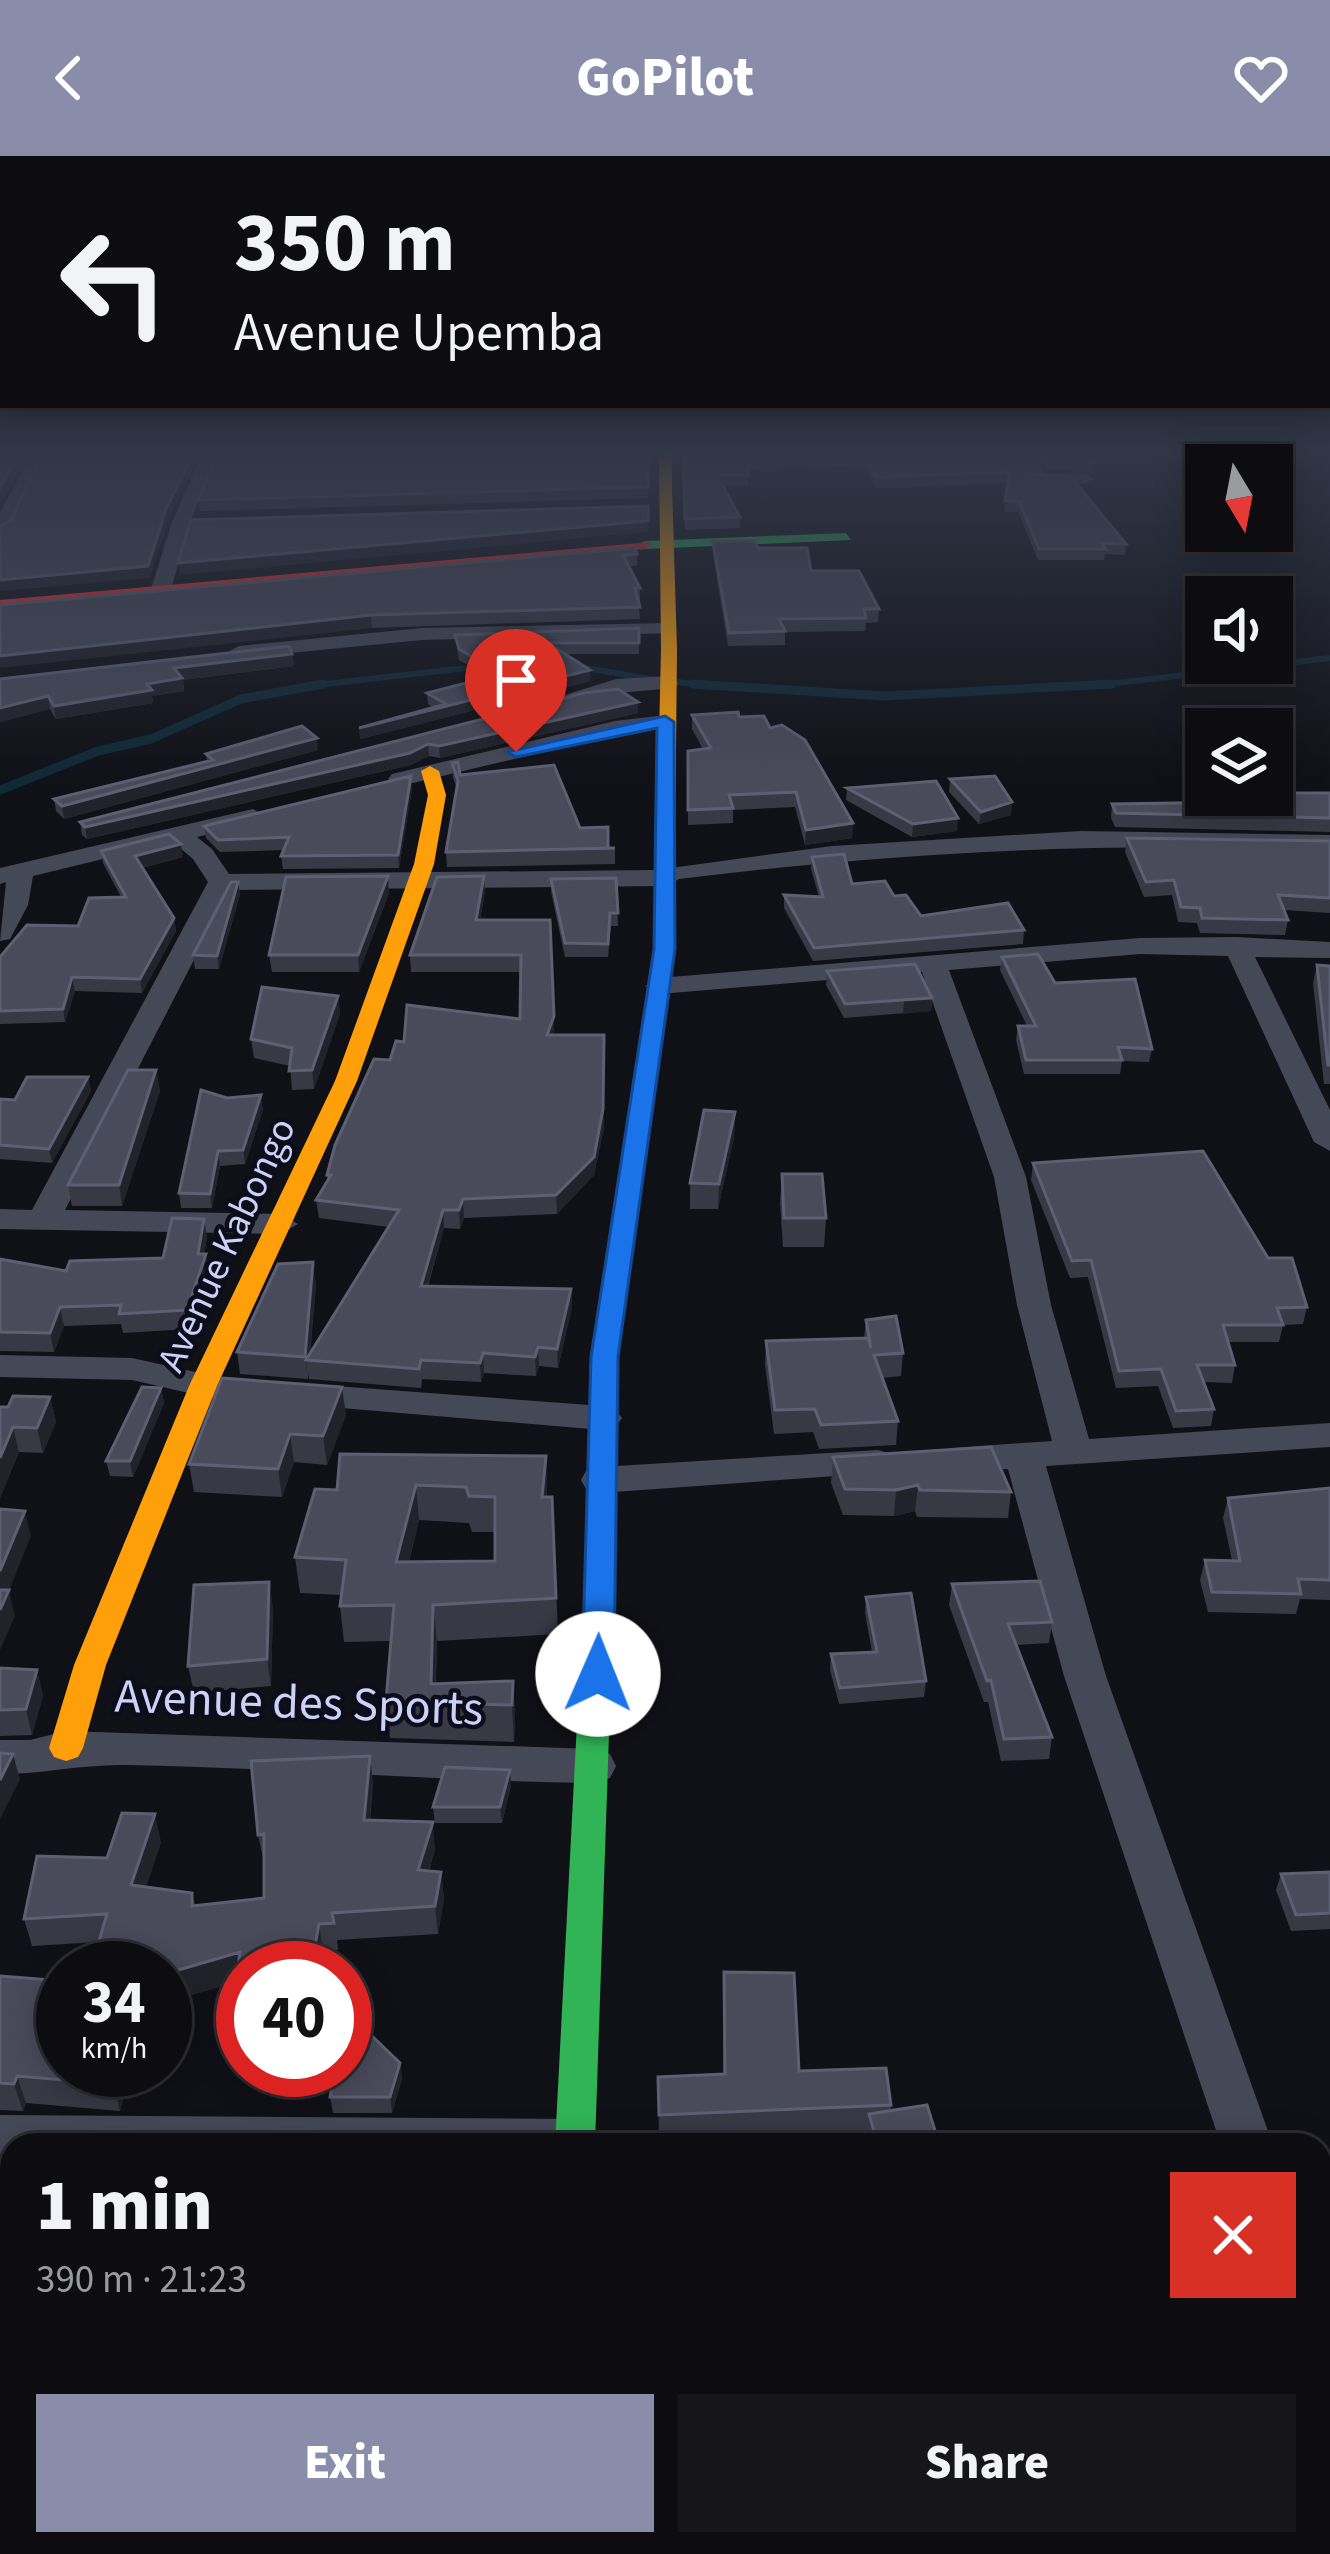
<!DOCTYPE html>
<meta charset="utf-8">
<style>
body{margin:0;font-family:"Source Sans 3",sans-serif;background:#15151a;color:#f1f3f6;height:100vh;display:flex;flex-direction:column;font-size:45px;white-space:nowrap}
*{box-sizing:border-box;margin:0}
p{font-size:39px;color:#9a9b9f}
.icon{flex:none;width:66px;height:66px;fill:none;stroke:currentColor;stroke-width:2;stroke-linecap:round;stroke-linejoin:round}
.map{position:relative;flex:1;overflow:hidden}
.side{position:absolute;left:0px;top:1977px;width:1332px;height:423px;display:flex;flex-direction:column;background:#0c0c11;border-radius:36px 36px 0 0;box-shadow:0 6px 30px #0003,0 0 0 3px #2c2c31}
.side>*{flex:none}
.banner{position:absolute;left:0px;top:0px;width:1332px;height:252px;box-shadow:0 6px 30px #0003,0 0 0 3px #2c2c31;background:#0c0c11;color:#f1f3f6;overflow:hidden}
.needle{width:78px;rotate:170deg}
.tools{position:absolute;left:1185px;top:288px;display:grid;gap:24px}
.tools a{display:grid;place-items:center;width:108px;height:108px;border-radius:0px;background:#0c0c11;box-shadow:0 6px 30px #0003,0 0 0 3px #2c2c31;font-size:60px}
.speed{position:absolute;left:36px;top:1785px;display:flex;gap:24px;font-size:60px;font-weight:700;text-align:center}
.speed>*{display:grid;place-content:center;width:156px;height:156px;border-radius:50%;background:#0c0c11;box-shadow:0 6px 30px #0003,0 0 0 3px #2c2c31;line-height:1}
.speed small{font-size:30px;font-weight:400}
.speed .limit{border:18px solid #d22;background:#fff;color:#111}
.pin{position:absolute;display:grid;place-items:center;width:102px;height:102px;color:#fff;margin:-123px -51px;border-radius:50% 50% 50% 0;rotate:-45deg;box-shadow:0 0 12px #0007}
.pin .icon{rotate:45deg}
.me{position:absolute;width:132px;margin:-66px;rotate:1deg;stroke-linejoin:round;filter:drop-shadow(0 0 9px #0008)}
.turn{display:flex;align-items:center;gap:42px;height:252px;padding:0 36px;font-size:54px}
.turn .icon{width:156px;height:156px;stroke-width:2.5}
.turn b{display:block;font-size:84px;line-height:102px}
.round{display:grid;place-items:center;flex:none;width:126px;height:126px;border-radius:0px;background:#15151a}
.summary{display:flex;align-items:center;justify-content:space-between;height:204px;padding:0 36px}
h1{font-size:72px;font-weight:800;line-height:90px}
.action{display:flex;gap:24px;margin-top:auto;padding:24px 36px}
.action a{flex:1;height:138px;border-radius:0px;background:#8a8daa;color:#fff;font-size:48px;font-weight:800;line-height:138px;text-align:center}
.action a+a{background:#15151a;color:#f1f3f6}
header{display:flex;justify-content:space-between;align-items:center;height:156px;padding:0 36px;background:#8a8daa;color:#fff;font-size:54px;font-weight:800}
.map>svg:first-child{display:block}
.lines{fill:none;stroke-linecap:round;stroke-linejoin:round}
.stream-far1{stroke:#102937;stroke-width:6}
.stream{stroke:#102937;stroke-width:9}
.street{fill:#454857;fill-rule:evenodd}
.fast{fill:#30b455;fill-rule:evenodd}
.slow{fill:#ff9f0a;fill-rule:evenodd}
.jam{fill:#e5322d;fill-rule:evenodd}
.wall{fill:#393946;fill-rule:evenodd}
.shaded-wall{fill:#22222b}
.building{fill:#494a5a;stroke:#5d5f73;stroke-width:3;fill-rule:evenodd}
.route{fill:#1a73e8;stroke:#114b97;stroke-width:3}
.labels{text-anchor:middle;dominant-baseline:central;stroke-width:9;stroke-linejoin:round;paint-order:stroke}
.street-label{font-size:39px;fill:#cbd1f9;stroke:#0d0d1a}
.near-street-label{font-size:48px;fill:#cbd1f9;stroke:#0d0d1a}
</style>
<header><svg class="icon" aria-label="back" viewBox="0 0 24 24"><path d="M15 5l-7 7 7 7"/></svg>GoPilot<svg class="icon" aria-label="heart" viewBox="0 0 24 24"><path d="M12 20l-8-8c-3-5 5-10 8-4 3-6 11-1 8 4z"/></svg></header>
<div class="map">
<svg width="1330" height="2398" viewBox="0 0 1330 2398">
<rect width="100%" height="100%" fill="#101017"/>
<g class="lines">
<path class="stream-far1" d="M574,510L650,523
M677,526L719,531
M299,531L483,510
M1082,531L1330,502"/>
<path class="stream" d="M693,528L884,540L1112,528
M0,634L98,595L151,583L241,543L323,528"/>
<path class="street" d="M34,295H50L9,373L0,379V356Z
M204,295H220L190,366L171,433L154,437L151,433L172,366Z
M1013,295H1029L1045,317L1085,318L1094,323L1085,328L1034,326Z
M667,467L677,473L674,477L422,484L239,502L228,496L239,490L422,472Z
M667,520L678,527L675,532L617,537L547,555L536,548L616,523Z
M666,559L677,566L674,571L615,579L400,630L388,623L392,618L615,565Z
M253,653L265,660L262,665L197,681L212,693L229,718L656,714L832,690L1081,675L1330,679V695C1112,685 896,696 679,723L667,730L230,734L65,1054L281,1058L298,1068L281,1078L0,1073V1053L32,1054L208,726L193,703L173,686L33,720L28,749L10,783L0,785L6,726L0,728V712Z
M1236,781L1330,786V802L1255,801L1330,954V995L1314,986L1228,800L1140,798L949,814L1026,1021L1051,1149L1089,1283L1330,1267V1291L1046,1310L1106,1520L1273,1989H1221L1064,1520L1008,1313L951,1316L937,1313L932,1304L937,1295L951,1292L1052,1285L1017,1149L994,1021L922,816L659,838L645,830L659,822L1140,782Z
M0,1199L132,1202L241,1226L246,1234L241,1242L228,1246L132,1224L0,1221Z
M295,1227L603,1250L616,1254L622,1262L616,1270L603,1274L282,1247L277,1239L282,1231Z
M878,1294L892,1298L897,1307L892,1316L600,1337L586,1333L581,1324L586,1315L600,1311Z
M66,1575L594,1593L610,1598L616,1610L610,1622L594,1627C438,1625 283,1612 127,1609C83,1608 43,1618 0,1618V1584H30Z
M0,1959L575,1963L594,1970L601,1987L12,1989V2007H0Z
M1330,2341V2398L1298,2394L1296,2388H1320V2342Z
M775,2388H1071L1066,2398H771Z"/>
<path class="fast" d="M846,377L851,384L645,393L638,389L645,385Z
M599,1421L610,1424L614,1432L595,1989H555L584,1432L588,1424Z
M535,2388H581L580,2398H534Z"/>
<path class="slow" d="M659,295H671L677,494L674,793L640,1039L628,1046L616,1039L654,793L661,494Z
M430,610L439,615L446,639L434,708L357,925L217,1230L106,1509L83,1592L78,1601L66,1605L54,1601L49,1592L74,1509L189,1230L335,925L414,708L428,639L421,615Z"/>
<path class="jam" d="M650,386L652,389L645,393L0,454V444Z
M628,1032L640,1039L618,1201L614,1432L610,1440H588L584,1432L590,1201L616,1039Z"/>
</g>
<path class="wall" d="M649,295L648,342L200,355L198,344Z
M682,295H1017L1031,318L1126,388L1125,399L1105,398L1104,404H1038L1018,356H1004L1008,327L876,332L864,309L747,314L748,330H723L740,361V372L685,374Z
M1033,295H1084L1094,307L1093,317L1047,313Z
M713,386L758,392L811,415L879,453L878,466L866,467L865,475L785,476V489L728,490L713,399Z
M637,398V410H629L640,432V444H638L640,463L372,472L0,449Z
M639,472V498H565L590,514V525L360,583L433,552L428,548L427,537L488,521L459,504L455,479Z
M292,498L294,510L183,524L184,535L152,540L153,547L56,563L50,553L0,566V523Z
M584,537L638,546V557L440,602L429,600L411,609L87,683L82,679L80,666Z
M692,559L739,561L770,572L853,667L852,682L805,689L795,651L733,654V667L688,669V595L703,593L692,573Z
M318,594L64,663L56,655L54,643L207,605L206,598Z
M452,607L460,619L580,672L608,692H615V708L447,711L446,696L457,633L453,622Z
M411,620L412,632L399,712L283,713L281,700L284,694L220,696L206,682L204,670Z
M950,623L1011,659L979,668L949,636Z
M847,632L957,675L912,681L846,644Z
M1330,637V676L1115,671L1111,662L1112,648L1231,646L1233,639Z
M1127,682L1330,685V757L1284,754L1288,764L1285,779L1200,777L1197,767L1178,766L1172,739L1144,741L1125,696Z
M101,695L183,701L142,712L174,762L176,775L142,837L75,835L65,866L0,868V801L78,770L121,741L103,707Z
M812,701L852,728L894,740L921,760L1024,774L1023,788L813,805L784,752V739L819,741L811,713Z
M484,720L485,736L480,764H550L554,879L604,971L594,1019L557,1058L464,1062L460,1073L444,1072L428,1130L571,1133L572,1151L558,1212L539,1210L536,1220L484,1217L481,1226L422,1223L421,1232L309,1223L308,1218V1223L240,1218L237,1196L316,1128L310,1199L389,1071L319,1062L316,1044L327,1026V1019L390,904L404,886L520,863V816H411L410,799Z
M616,722L618,770H611L608,801H565L551,736V723Z
M238,726L240,738L219,813H195L193,799Z
M389,737L359,816H272L269,799Z
M1002,801L1055,827L1152,893L1149,906L1122,905L1120,918H1024L1016,884L1018,870H1027L1000,814Z
M1317,809L1330,810V928H1324L1313,827Z
M827,815L932,842L931,855L844,862L826,829Z
M338,840L340,858L314,933L292,934L290,910L254,902L251,883Z
M156,914L160,935L122,1050H72L68,1029Z
M88,921L91,935L52,1007L0,1003V943L15,944Z
M201,934L263,953L245,1008L220,1010L212,1052H181L179,1037Z
M735,956L734,981L718,1053H690V1027Z
M1033,1007L1268,1102L1307,1151L1303,1168L1283,1169L1279,1186H1228L1235,1209L1232,1227L1204,1226L1214,1253L1211,1270L1173,1272L1158,1230L1116,1232L1088,1121L1070,1122L1031,1024Z
M782,1018L826,1062L824,1091H783L780,1047Z
M204,1063L207,1081L204,1098H206L209,1116L190,1173L123,1177L121,1168L64,1170L54,1196L0,1195V1103L66,1115L163,1102Z
M866,1164L903,1197L901,1220L882,1222L898,1265L896,1289L819,1293L813,1276L774,1278L765,1209L766,1185L864,1182Z
M161,1232L164,1247L133,1321L110,1320L106,1305Z
M50,1241L56,1266L43,1297L19,1296L0,1342V1251H8Z
M346,1259L327,1309L294,1306L282,1341L194,1336L189,1308Z
M546,1300L547,1341H552L558,1478L437,1485L436,1527L513,1525L515,1561L514,1586L390,1582L386,1545L391,1485L344,1486L340,1450L341,1439L300,1437L295,1401L337,1334ZM419,1364L469,1367L472,1376H495V1405L409,1406Z
M833,1301L1011,1336L1008,1362L917,1361L915,1355L894,1360L843,1359L831,1327Z
M1330,1332V1444L1300,1443L1296,1458L1208,1456L1200,1424L1205,1404H1232L1223,1362L1228,1342Z
M952,1428L1052,1466L1049,1487L1016,1489L1052,1581L1049,1603L1001,1605L988,1546H984L949,1449Z
M866,1441L926,1525L924,1541L839,1548L830,1514L831,1498L872,1496L865,1457Z
M273,1452L271,1530L194,1537L188,1510Z
M0,1512L37,1514L43,1540L32,1579L0,1580Z
M373,1627L370,1665L435,1693L429,1715L441,1716L444,1743L438,1778L337,1784L338,1794L323,1796L320,1812H243V1878H237L232,1851L235,1826L165,1847L99,1786L32,1790L24,1763L107,1702L161,1686L146,1731L192,1737L195,1749L264,1742V1706L258,1679Z
M511,1629L502,1667H435L433,1651Z
M1330,1716V1773L1291,1775L1276,1734L1281,1718Z
M724,1816L799,1915L891,1949V1955L937,1981L993,1989H866L867,1981L659,1989L658,1921L723,1918Z
M0,1820L131,1914L120,1955L26,1947L23,1955L0,1954Z
M400,1907L402,1923L392,1957H333L330,1941Z
M1330,2072V2170L1328,2169L1327,2217L1330,2218V2328L1320,2330V2073Z
M0,2102L12,2103V2339H0Z
M233,2388H277L276,2396L235,2395Z
M707,2388H772L768,2395L708,2398Z"/>
<path class="shaded-wall" d="M21,295H29L0,347V332Z
M195,295H202L168,364L150,422L0,435V424L166,353Z
M648,365V376L180,419L178,407Z
M371,459L372,472L0,512V500Z
M292,498L294,510L183,524L184,535L152,540L153,547L56,563L54,550L147,528L174,512Z
M590,514V525L360,583L359,572Z
M48,540L50,553L0,566V552Z
M638,546V557L440,602L439,590Z
M317,582L318,594L64,663L62,650Z
M428,588L429,600L411,609L87,683L85,671Z
M411,620L412,632L399,712L398,699Z
M1012,646L1011,659L979,668L981,656Z
M958,662L957,675L912,681L913,668Z
M853,667L852,682L805,689L806,674Z
M181,688L183,701L137,713L135,700Z
M388,720L389,737L359,816L358,799Z
M484,720L485,736L477,781L476,764Z
M238,726L240,738L219,813L217,800Z
M174,762L176,775L142,837L140,823Z
M72,821L75,835L65,866L63,853Z
M338,840L340,858L314,933L312,914Z
M932,842L931,855L903,858L904,845Z
M554,860V877L547,897V879Z
M604,879V971L594,1019L557,1058L556,1039Z
M156,914L160,935L122,1050L119,1029Z
M88,921L91,935L52,1007L49,993Z
M261,939L263,953L245,1008L243,994Z
M735,956L734,981L718,1053L719,1028Z
M218,995L220,1010L212,1052L210,1038Z
M463,1043L464,1062L460,1073L459,1054Z
M443,1054L444,1072L422,1148L421,1130Z
M204,1063L207,1081L202,1108L206,1098L209,1116L190,1173L187,1154Z
M313,1106L316,1128L309,1204H306L308,1223L305,1201Z
M571,1133L572,1151L558,1212L557,1193Z
M60,1151L64,1170L54,1196L50,1177Z
M538,1191L539,1210L536,1220L535,1201Z
M483,1197L484,1217L481,1226L480,1207Z
M342,1231L346,1259L327,1309L323,1280Z
M161,1232L164,1247L133,1321L130,1305Z
M50,1241L56,1266L43,1297L37,1272Z
M13,1271L19,1296L0,1342V1302Z
M290,1278L294,1306L282,1341L278,1313Z
M546,1300L547,1336L543,1377L542,1341Z
M416,1329L419,1364L400,1442L396,1406Z
M918,1329L915,1355L894,1360L896,1334Z
M25,1355L31,1380L9,1435L15,1460L0,1494V1415Z
M269,1426L273,1452L271,1530L267,1503Z
M433,1449L437,1485L435,1547L431,1528Z
M37,1514L43,1540L32,1579L26,1553Z
M513,1525L515,1561L514,1586L512,1549Z
M13,1598L20,1624L0,1663V1624Z
M370,1600L373,1627L367,1692L364,1664Z
M510,1614L511,1629L502,1667L500,1651Z
M155,1658L161,1686L138,1756L131,1729Z
M433,1666L435,1693L421,1741L418,1714Z
M441,1716L444,1743L438,1778L435,1750Z
M319,1768L323,1796L320,1812H311Z
M240,1796L243,1824L165,1847V1818Z
M400,1907L402,1923L392,1957L390,1941Z
M117,1914H131L120,1955L113,1928Z
M17,1920L26,1947L23,1955L14,1928Z
M12,2174V2234L3,2210Z"/>
<path class="building" d="M0,295H21L0,332Z
M44,295H195L166,353L148,410L0,424V371L11,364Z
M219,295H649L648,331L198,344Z
M683,295H1017L1031,318L1071,321L1126,388L1102,387L1106,393H1039L1019,345H1005L1009,316L876,321L864,298L746,303L748,319H717L740,361L685,363Z
M1042,295H1084L1094,307L1048,302Z
M648,350V365L178,407L191,364Z
M754,385L758,392H807L811,415H859L879,453H864L866,462L779,463L785,475L729,477L713,386Z
M634,392L637,398L623,399L640,432H635L640,451L371,459L0,500V449Z
M639,472V487H548L590,514L359,572L446,548L427,537L501,518L459,493L455,479Z
M289,490L292,498L174,512L182,522L147,528L152,534L54,550L48,540L0,552V523Z
M618,533L638,546L439,590L428,588L410,597L85,671L80,666L584,537Z
M738,556L739,561L764,560L770,572L782,569L805,584L853,667L806,674L796,636L729,639L733,652L688,654V595L711,592L692,559Z
M302,570L317,582L62,650L54,643L213,604L206,598Z
M458,606L460,619L554,609L580,672L608,671V692H615L446,696L458,625L452,607Z
M411,620L398,699L281,700L289,681L218,684L204,670Z
M995,620L1012,646L981,656L950,623Z
M936,625L958,662L913,668L847,632Z
M1272,637H1330V662L1116,657L1112,648L1238,646L1234,639H1272Z
M169,678L181,688L135,700L174,762L140,823L72,821L63,853L0,855V801L27,769L78,770L89,742L126,741L101,695Z
M1127,682L1330,685V742L1278,739L1288,764L1202,762L1200,752L1181,751L1174,724L1146,726Z
M844,698L852,728L885,725L894,740L906,739L921,760L1008,747L1024,774L814,792L784,739L823,741L812,701Z
M388,720L358,799H269L286,721Z
M484,720L476,764H550L554,860L547,879H604L603,953L594,1001L556,1039L463,1043L459,1054H443L421,1130L571,1133L557,1193L538,1191L535,1201L483,1197L480,1207L421,1204L419,1213L306,1204L399,1054L316,1044L331,1019H327L335,989L374,903L390,904L396,885L404,886L407,849L520,863L521,799H410L437,721Z
M616,722L618,757H610L608,788L565,787L551,723Z
M231,726H238L217,800L193,799Z
M1038,798L1055,827L1135,823L1152,893L1118,891L1122,904H1026L1018,870H1036L1002,801Z
M915,808L932,842L845,848L827,815Z
M1317,809L1330,810V909H1328Z
M262,831L338,840L312,914L289,915L292,892L251,883Z
M128,914H156L119,1029H68Z
M27,921H88L49,993L0,989V943L15,944Z
M201,934L227,942L261,939L243,994L218,995L210,1038L179,1037Z
M704,954L735,956L719,1028L690,1027Z
M1203,995L1268,1102H1292L1307,1151L1277,1152L1283,1169H1223L1235,1209H1197L1214,1253L1176,1255L1161,1213L1119,1215L1091,1104L1072,1105L1033,1007Z
M782,1018H822L826,1062H784Z
M172,1062L204,1063L198,1098H206L187,1154L119,1158L121,1149L60,1151L50,1177L0,1176V1103L66,1115L70,1105L163,1102Z
M313,1106L305,1201L237,1196L278,1108Z
M896,1160L903,1197L874,1199L898,1265L821,1269L815,1253L775,1254L766,1185L868,1182L871,1192L866,1164Z
M222,1222L342,1231L323,1280L290,1278L278,1313L189,1308Z
M142,1231L161,1232L130,1305H106Z
M13,1240L50,1241L37,1272L13,1271L0,1302V1251H8Z
M991,1291L1011,1336L920,1334L918,1329L896,1334L845,1333L833,1301Z
M340,1298L546,1300L542,1341H552L556,1442L433,1449L431,1528L513,1525L512,1549L386,1545L394,1449L340,1450L346,1404L295,1401L315,1333L337,1334ZM416,1329L466,1331L469,1340L495,1341V1405L396,1406Z
M1330,1332V1424L1298,1423L1301,1438L1212,1436L1205,1404L1240,1405L1228,1342Z
M0,1353L25,1355L0,1415Z
M1040,1425L1052,1466L1008,1468L1052,1581L1004,1583L991,1524L987,1525L952,1428Z
M269,1426L267,1503L188,1510L194,1429Z
M0,1434H9L0,1454Z
M911,1437L926,1525L840,1532L831,1498L877,1496L866,1441Z
M0,1512L37,1514L26,1553L0,1554Z
M0,1597L13,1598L0,1624Z
M370,1600L364,1664L433,1666L418,1714L441,1716L435,1750L332,1757L334,1767L319,1768L311,1812H243V1850L232,1851L240,1796L165,1818V1812H91L107,1758L24,1763L37,1700L107,1702L122,1657L155,1658L131,1729L192,1737V1750L264,1742V1678L258,1679L251,1605Z
M445,1611L510,1614L500,1651H433Z
M1330,1716V1757L1296,1759L1281,1718Z
M724,1816L794,1817L799,1915L886,1912L891,1949L659,1959L658,1921L725,1918Z
M0,1820L63,1825V1914H117L113,1928L17,1920L14,1928L0,1927Z
M345,1880L373,1881L400,1907L390,1941H330L335,1914H345Z
M927,1949L937,1981L990,1976L993,1989H878L869,1958Z
M1330,2072V2134H1328L1327,2217L1330,2218V2300L1320,2302V2127L1330,2126L1320,2098V2073Z
M0,2102L12,2103V2174L3,2210H0Z
M0,2222H12V2315H0Z"/>
<linearGradient id="sky" x2="0" y2="1"><stop stop-color="#09090d"/><stop offset="0.47" stop-color="#313747"/><stop offset="1" stop-color="#313747" stop-opacity="0"/></linearGradient>
<rect width="1330" height="631" fill="url(#sky)"/>
<path class="route" d="M665,560L674,566L675,793L618,1201L614,1518L610,1526H587L582,1518L591,1201L654,793L657,572L516,601L507,596Z"/>
<g class="labels">
<g class="street-label">
<text transform="translate(227 1089) rotate(-65)">Avenue Kabongo</text>
</g>
<g class="near-street-label">
<text transform="translate(299 1547) rotate(2)">Avenue des Sports</text>
</g>
</g>
</svg>
<div class="tools">
<a><svg class="needle" viewBox="-14 -14 28 28"><path d="M0-13l5 13h-10z" fill="#e53935"/><path d="M0 13l5-13h-10z" fill="#9a9b9f"/></svg></a>
<a><svg class="icon" aria-label="sound" viewBox="0 0 24 24"><path d="M4 9h4l5-4v14l-5-4H4zM17 9q2 3 0 6"/></svg></a>
<a><svg class="icon" aria-label="layers" viewBox="0 0 24 24"><path d="M12 4l9 5-9 5-9-5zM3 14l9 5 9-5"/></svg></a>
</div>
<div class="speed"><div>34<small>km/h</small></div><div class="limit">40</div></div>
<div class="pin" style="left:516px;top:596px;background:#d93025"><svg class="icon" aria-label="arrive" viewBox="0 0 24 24"><path d="M6 21V4h12l-3 4 3 4H6"/></svg></div>
<svg class="me" style="left:598px;top:1518px" viewBox="-20 -20 40 40"><circle r="19" fill="#fff"/><path d="M0-13L10 11 0 6-10 11z" fill="#1a73e8"/></svg>
<div class="banner">
<div class="turn"><svg class="icon" aria-label="left" viewBox="0 0 24 24"><path d="M17 20v-9H6M10 6l-5 5 5 5"/></svg><div><b>350 m</b>Avenue Upemba</div></div>
</div>
<section class="side">
<div class="summary"><div><h1>1 min</h1><p>390 m · 21:23</p></div><a class="round" style="background:#d93025;color:#fff"><svg class="icon" aria-label="close" viewBox="0 0 24 24"><path d="M6 6l12 12M18 6L6 18"/></svg></a></div>
<div class="action"><a>Exit</a><a>Share</a></div>
</section>
</div>
